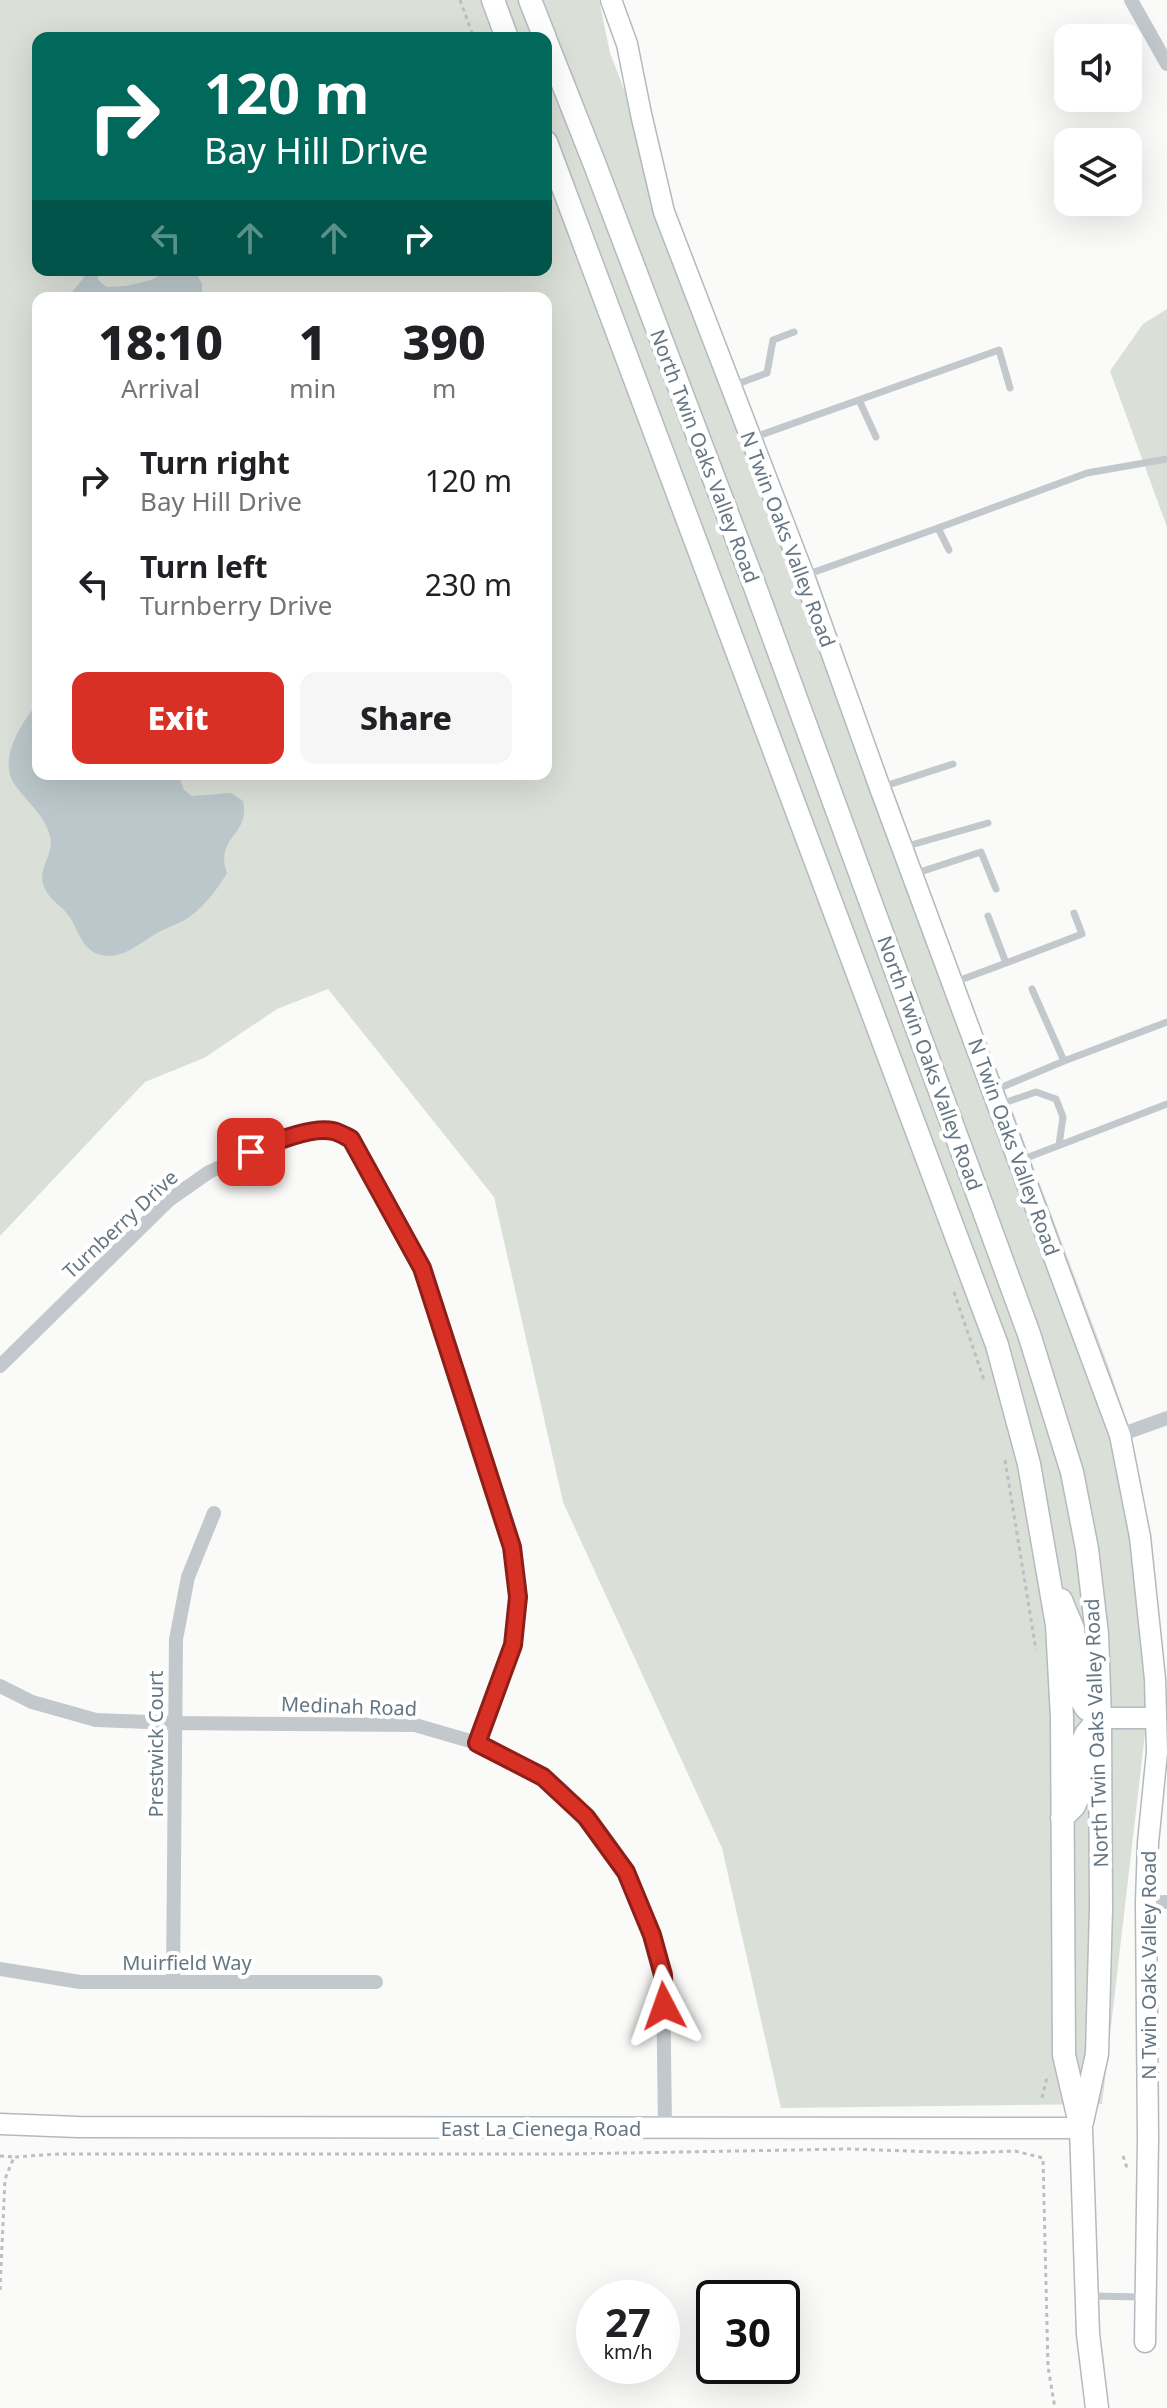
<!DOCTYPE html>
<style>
body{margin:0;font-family:"Noto Sans",sans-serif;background:#f6f6f6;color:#202124;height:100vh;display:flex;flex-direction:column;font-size:30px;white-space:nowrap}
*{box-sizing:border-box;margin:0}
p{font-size:26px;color:#757577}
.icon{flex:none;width:44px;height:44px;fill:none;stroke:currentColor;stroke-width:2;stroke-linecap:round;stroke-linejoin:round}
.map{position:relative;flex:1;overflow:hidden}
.panel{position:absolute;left:32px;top:292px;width:520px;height:488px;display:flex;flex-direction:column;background:#fff;border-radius:16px;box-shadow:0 8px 32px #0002}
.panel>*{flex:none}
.hud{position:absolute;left:32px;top:32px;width:520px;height:244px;border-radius:16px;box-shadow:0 8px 32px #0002;background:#00695c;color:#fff;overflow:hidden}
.controls{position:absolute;left:1054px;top:24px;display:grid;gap:16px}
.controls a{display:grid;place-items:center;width:88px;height:88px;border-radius:16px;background:#fff;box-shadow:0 8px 32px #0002;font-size:40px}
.speed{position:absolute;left:576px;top:2280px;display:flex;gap:16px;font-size:40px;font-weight:700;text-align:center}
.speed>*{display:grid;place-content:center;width:104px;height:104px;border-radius:50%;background:#fff;box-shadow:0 8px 32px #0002;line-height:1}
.speed small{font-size:20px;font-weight:400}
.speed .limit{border:4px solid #111;border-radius:12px;background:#fff;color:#111}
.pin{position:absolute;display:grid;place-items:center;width:68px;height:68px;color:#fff;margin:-34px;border-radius:16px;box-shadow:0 4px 12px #0006}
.me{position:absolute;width:88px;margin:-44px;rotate:356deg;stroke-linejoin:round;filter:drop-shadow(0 0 6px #0008)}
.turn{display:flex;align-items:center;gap:28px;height:168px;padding:0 40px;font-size:36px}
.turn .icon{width:104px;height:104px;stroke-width:2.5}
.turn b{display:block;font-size:56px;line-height:68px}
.lanes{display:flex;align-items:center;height:76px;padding:0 40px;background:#0003;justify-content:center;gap:40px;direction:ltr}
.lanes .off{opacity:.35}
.eta{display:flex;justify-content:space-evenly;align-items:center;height:136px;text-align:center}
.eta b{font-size:48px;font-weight:800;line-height:56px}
.primary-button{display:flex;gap:16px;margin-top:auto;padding:16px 40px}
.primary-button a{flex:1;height:92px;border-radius:16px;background:#d93025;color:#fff;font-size:32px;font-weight:800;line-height:92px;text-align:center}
.primary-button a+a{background:#f6f6f6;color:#202124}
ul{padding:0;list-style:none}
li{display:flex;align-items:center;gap:24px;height:104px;padding:0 40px}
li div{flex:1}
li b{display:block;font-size:30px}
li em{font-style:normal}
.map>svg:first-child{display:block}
.green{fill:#dadfd7;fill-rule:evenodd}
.water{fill:#bbc7cb}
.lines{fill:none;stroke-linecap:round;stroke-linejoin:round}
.secondary-casing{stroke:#b3babf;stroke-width:23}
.primary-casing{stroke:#b5babe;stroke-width:25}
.path{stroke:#bbbfc2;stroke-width:3;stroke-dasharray:4 4;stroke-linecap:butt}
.lane{stroke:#c3c8cc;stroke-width:7}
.street{stroke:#c3c8cc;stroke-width:14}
.secondary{stroke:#fff;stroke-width:20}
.primary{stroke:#fff;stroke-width:22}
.route-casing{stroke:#8d1f18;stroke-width:20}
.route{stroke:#d93025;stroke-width:14}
.labels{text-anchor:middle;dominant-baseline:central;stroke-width:8;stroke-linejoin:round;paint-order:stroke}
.street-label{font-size:20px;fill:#657683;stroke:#fff}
</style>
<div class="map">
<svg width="1167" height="2408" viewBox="0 0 1167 2408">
<rect width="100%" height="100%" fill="#fafaf8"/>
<path class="green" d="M0,0H599L610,53L806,562L1108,1365L1131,1434L1141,1484L1148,1543L1149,1699L1102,2104L781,2108L722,1848L563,1502L494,1197L328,989L277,1009L204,1058L145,1082L0,1236ZM38,38H546V270H38ZM38,298H546V774H38Z
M1167,309V527L1110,371L1143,324Z"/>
<path class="water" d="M83,270H99L98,279L101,283L107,287L126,286L151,280L170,270H195L202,284V298H69C73,288 83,282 86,272Z
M38,703V774H178L184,790L192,796L231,793L243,801C251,835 214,837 227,873C218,888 206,904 192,915C182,923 170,926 159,932C140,942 122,962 98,954C82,949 78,929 69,916C62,906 50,900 45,889C35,870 55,855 50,836C44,813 24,800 12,780C0,756 23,720 38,703Z"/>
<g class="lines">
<g class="secondary-casing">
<path id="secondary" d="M611,0L627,44L641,114L664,212L804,576L880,788L1120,1435L1140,1537L1155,1679L1157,1752L1148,1843L1146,1903L1148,2139L1145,2342
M1100,1718H1156
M0,2124L78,2127L1081,2128"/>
</g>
<g class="primary-casing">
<path id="primary" d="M493,0L507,38
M530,0L545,38
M546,41L595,165L754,584L1029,1334L1072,1472L1087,1549L1097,1634L1100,1718L1101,1908L1097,2054L1082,2122
M546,142L997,1345L1029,1464L1057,1625L1062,1718L1064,2055L1081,2128L1088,2334L1097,2408
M1061,1600L1073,1629L1080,1697L1086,1708L1100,1718L1086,1734L1080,1748V1793L1074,1806L1062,1818"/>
</g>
<path class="path" d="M460,0L474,38
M954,1292L984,1380
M1005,1460L1036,1650
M1042,2098L1047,2077
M0,2156L14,2157
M1123,2156L1127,2168
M0,2290L5,2179L14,2157L59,2154H569L849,2149L966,2153L1015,2151L1043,2158L1048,2367L1055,2408"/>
<path class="lane" d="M732,386L767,373L773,340L794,332
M859,400L876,437
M752,438L999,350L1010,388
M938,528L1087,473L1167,459
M806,575L938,528L949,550
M882,787L953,764
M904,847L988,823
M914,874L981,852L996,889
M1006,963L1082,934L1074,913
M955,982L1006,963L988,916
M1064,1061L1167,1022
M995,1090L1064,1061L1032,989
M1001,1104L1036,1092L1056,1099L1063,1117L1059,1145
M1021,1160L1167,1104
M1092,2296L1143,2297"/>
<path class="street" d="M1131,0L1167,64
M0,1366L169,1200L209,1172L272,1143L318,1130L333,1131L351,1139L422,1268L512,1547L518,1597L513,1645L477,1743
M1120,1435L1167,1418
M0,1686L32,1702L96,1720L174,1723L415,1725L477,1743L543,1777L586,1817L626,1872L652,1935L663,1975L665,2129
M1146,1903L1167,1902
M0,1969L80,1982H376
M173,1982L176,1639L188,1577L214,1513"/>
<use href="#secondary" class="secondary"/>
<use href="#primary" class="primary"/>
</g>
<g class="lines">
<g class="route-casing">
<path id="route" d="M251,1152C271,1143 311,1126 333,1131C339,1132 345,1136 351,1139L422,1268L512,1547L518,1597L513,1645L477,1743L543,1777L586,1817L626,1872L652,1935L663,1975L664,2006"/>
</g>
<use href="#route" class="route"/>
</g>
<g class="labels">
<g class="street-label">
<text transform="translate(705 456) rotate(69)">North Twin Oaks Valley Road</text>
<text transform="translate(788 539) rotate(69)">N Twin Oaks Valley Road</text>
<text transform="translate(930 1063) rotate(70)">North Twin Oaks Valley Road</text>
<text transform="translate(1014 1147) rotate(70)">N Twin Oaks Valley Road</text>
<text transform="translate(120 1224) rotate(-43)">Turnberry Drive</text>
<text transform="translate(349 1706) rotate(2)">Medinah Road</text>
<text transform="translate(1096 1733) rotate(-92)">North Twin Oaks Valley Road</text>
<text transform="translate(155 1744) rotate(-90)">Prestwick Court</text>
<text x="187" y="1962">Muirfield Way</text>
<text transform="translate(1148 1965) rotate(-90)">N Twin Oaks Valley Road</text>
<text x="541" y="2128">East La Cienega Road</text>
</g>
</g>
</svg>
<div class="controls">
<a><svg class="icon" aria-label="sound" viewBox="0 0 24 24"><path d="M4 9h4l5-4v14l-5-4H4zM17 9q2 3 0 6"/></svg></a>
<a><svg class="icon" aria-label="layers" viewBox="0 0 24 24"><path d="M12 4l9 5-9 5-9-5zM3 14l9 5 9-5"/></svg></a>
</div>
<div class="speed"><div>27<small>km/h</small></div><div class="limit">30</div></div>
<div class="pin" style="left:251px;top:1152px;background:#d93025"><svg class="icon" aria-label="arrive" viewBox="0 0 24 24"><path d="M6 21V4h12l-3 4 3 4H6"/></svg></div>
<svg class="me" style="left:664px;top:2006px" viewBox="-20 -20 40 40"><path d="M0-17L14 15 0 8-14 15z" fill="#d93025" stroke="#fff" stroke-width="4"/></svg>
<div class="hud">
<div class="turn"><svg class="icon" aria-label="right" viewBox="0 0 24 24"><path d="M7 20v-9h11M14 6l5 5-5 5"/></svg><div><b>120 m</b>Bay Hill Drive</div></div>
<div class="lanes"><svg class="icon off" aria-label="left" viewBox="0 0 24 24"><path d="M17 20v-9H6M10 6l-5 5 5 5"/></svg><svg class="icon off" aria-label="ahead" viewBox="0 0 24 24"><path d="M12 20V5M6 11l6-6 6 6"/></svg><svg class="icon off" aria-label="ahead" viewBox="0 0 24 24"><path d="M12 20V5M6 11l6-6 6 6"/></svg><svg class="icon" aria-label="right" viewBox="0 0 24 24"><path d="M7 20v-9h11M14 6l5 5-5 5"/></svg></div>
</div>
<section class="panel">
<div class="eta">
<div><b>18:10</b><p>Arrival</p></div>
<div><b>1</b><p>min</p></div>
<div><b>390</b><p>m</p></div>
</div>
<ul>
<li><svg class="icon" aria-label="right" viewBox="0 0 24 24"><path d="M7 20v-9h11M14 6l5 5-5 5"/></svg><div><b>Turn right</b><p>Bay Hill Drive</p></div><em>120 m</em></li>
<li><svg class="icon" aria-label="left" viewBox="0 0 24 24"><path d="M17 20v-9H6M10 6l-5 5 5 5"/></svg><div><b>Turn left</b><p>Turnberry Drive</p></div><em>230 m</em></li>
</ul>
<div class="primary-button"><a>Exit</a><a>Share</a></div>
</section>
</div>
